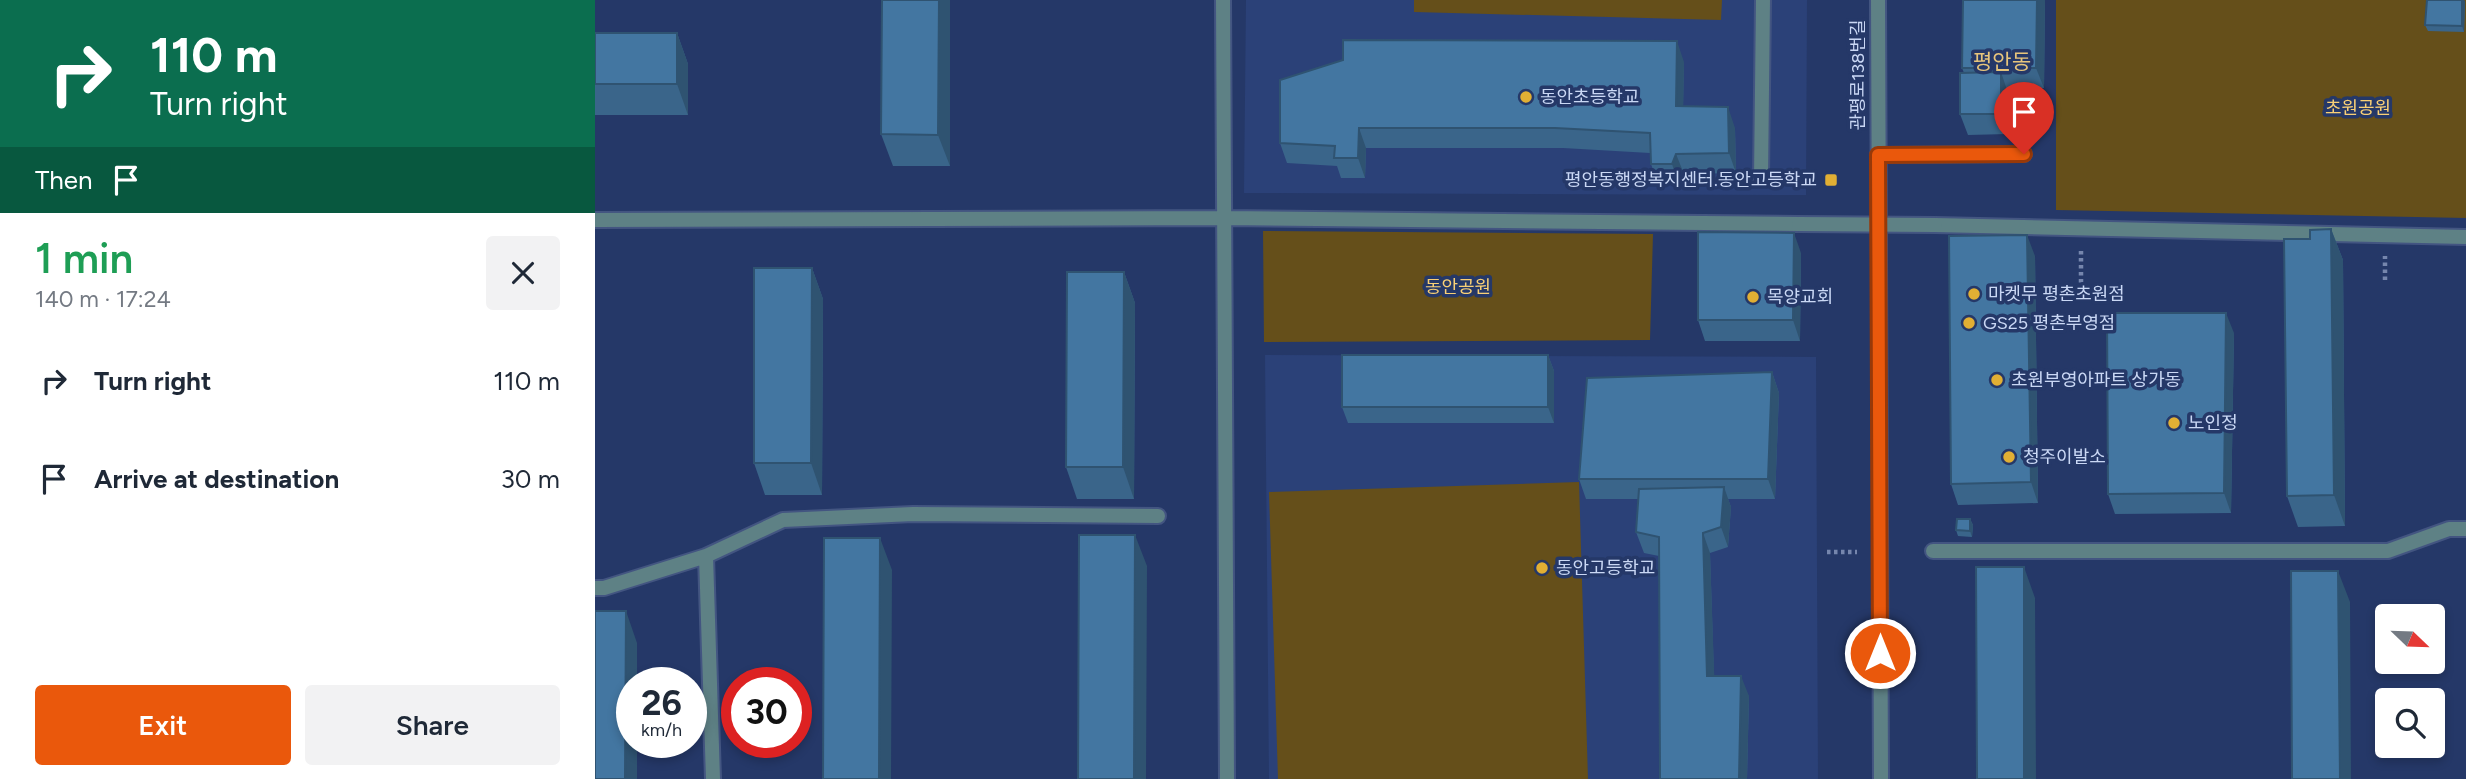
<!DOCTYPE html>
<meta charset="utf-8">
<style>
body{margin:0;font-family:Figtree,"Noto Sans KR",sans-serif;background:#f2f2f3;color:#1f2937;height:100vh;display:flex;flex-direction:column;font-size:26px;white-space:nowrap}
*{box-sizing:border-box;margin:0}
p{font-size:23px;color:#747a83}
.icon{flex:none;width:38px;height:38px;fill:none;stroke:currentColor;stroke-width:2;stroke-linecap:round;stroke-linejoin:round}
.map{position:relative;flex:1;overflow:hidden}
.drawer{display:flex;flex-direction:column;background:#fff;width:595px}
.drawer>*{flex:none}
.hud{background:#0b6e4f;color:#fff;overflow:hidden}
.needle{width:46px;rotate:113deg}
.buttons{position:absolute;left:1780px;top:604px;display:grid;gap:14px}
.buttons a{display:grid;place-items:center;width:70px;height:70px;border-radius:7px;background:#fff;box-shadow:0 4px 10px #0003;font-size:35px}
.speed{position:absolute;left:21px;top:667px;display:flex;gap:14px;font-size:35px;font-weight:700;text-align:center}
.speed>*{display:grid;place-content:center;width:91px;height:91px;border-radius:50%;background:#fff;box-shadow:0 4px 10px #0003;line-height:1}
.speed small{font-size:18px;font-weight:400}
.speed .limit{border:10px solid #d22;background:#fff;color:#111}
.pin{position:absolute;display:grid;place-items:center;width:60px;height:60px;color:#fff;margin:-72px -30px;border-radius:50% 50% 50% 0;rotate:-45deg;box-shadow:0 0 7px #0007}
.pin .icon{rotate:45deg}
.me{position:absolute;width:77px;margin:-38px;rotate:0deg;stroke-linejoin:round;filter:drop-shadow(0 0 5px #0008)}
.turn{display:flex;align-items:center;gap:24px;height:147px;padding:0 35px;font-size:32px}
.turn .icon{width:91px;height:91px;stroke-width:2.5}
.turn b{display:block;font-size:49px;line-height:60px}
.then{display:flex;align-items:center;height:66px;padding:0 35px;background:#0003;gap:14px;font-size:26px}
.round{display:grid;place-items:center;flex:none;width:74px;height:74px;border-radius:7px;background:#f2f2f3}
.head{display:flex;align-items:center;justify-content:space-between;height:119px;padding:0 35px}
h1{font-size:42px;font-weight:600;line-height:52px;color:#1e9e55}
.cta{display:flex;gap:14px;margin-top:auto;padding:14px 35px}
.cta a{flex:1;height:80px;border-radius:7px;background:#ea580c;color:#fff;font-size:28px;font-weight:600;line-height:80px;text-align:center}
.cta a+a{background:#f2f2f3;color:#1f2937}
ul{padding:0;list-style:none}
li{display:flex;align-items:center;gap:21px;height:98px;padding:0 35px}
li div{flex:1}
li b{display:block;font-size:26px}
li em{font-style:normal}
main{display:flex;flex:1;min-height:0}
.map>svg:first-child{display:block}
.built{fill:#2b4178}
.green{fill:#654f1a}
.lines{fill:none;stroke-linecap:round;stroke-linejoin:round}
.service-casing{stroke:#435581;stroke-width:18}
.pedestrian-casing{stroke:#435581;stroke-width:18}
.minor-casing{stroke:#435581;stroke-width:18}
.path{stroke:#7686ad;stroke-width:4.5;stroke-dasharray:3.5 3.5;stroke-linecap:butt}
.service{stroke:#5e8185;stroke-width:14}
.pedestrian{stroke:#5e8185;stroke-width:14}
.minor{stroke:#5e8185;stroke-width:14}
.pedestrian-bridge-casing{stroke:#435581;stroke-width:18;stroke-linecap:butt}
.pedestrian-bridge{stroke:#5e8185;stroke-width:14}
.wall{fill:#3a658a}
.shaded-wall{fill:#2f5371}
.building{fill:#4376a1;stroke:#2f5371;stroke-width:2}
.route-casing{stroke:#983908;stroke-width:18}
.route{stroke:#ea580c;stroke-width:12}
.poi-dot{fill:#e1af34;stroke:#253868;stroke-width:2.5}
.labels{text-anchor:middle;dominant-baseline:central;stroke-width:7;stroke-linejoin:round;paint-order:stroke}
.street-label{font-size:18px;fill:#cad8f5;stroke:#253868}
.poi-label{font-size:18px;fill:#cad8f5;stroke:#253868;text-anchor:start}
.park-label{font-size:18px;fill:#f9d076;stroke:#253868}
.quarter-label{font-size:21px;fill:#e7c57c;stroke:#253868}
</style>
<main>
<section class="drawer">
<div class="hud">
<div class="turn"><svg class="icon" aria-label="right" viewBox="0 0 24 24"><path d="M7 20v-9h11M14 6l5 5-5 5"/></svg><div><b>110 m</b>Turn right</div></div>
<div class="then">Then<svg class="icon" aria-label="arrive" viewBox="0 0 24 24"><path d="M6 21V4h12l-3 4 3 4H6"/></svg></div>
</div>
<div class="head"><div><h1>1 min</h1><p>140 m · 17:24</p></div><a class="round"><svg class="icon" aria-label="close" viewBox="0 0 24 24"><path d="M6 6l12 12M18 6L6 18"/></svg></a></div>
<ul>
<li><svg class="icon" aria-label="right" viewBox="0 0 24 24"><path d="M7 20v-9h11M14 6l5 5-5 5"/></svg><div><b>Turn right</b></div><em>110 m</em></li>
<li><svg class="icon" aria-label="arrive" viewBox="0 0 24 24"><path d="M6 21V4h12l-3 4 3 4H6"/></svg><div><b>Arrive at destination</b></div><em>30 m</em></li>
</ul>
<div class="cta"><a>Exit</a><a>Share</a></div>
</section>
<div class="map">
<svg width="1871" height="779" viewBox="0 0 1871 779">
<rect width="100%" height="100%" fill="#253868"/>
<path class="built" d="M651,0H1212L1211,195L649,193Z
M670,355L1221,357L1223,779H674Z"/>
<path class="green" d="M819,0H1127L1126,20L819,12Z
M1461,0H1871V218L1461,210Z
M668,231L1058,234L1055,340L669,342Z
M984,482L993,779H683L674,492Z"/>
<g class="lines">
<g class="service-casing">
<path id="service" d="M1283,155L1429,154
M1166,179L1168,0
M1338,551H1793L1854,529H1871
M111,556L188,520L318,514L563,516
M0,588H9L111,556L118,779"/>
</g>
<g class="pedestrian-casing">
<path id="pedestrian" d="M628,0L632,779
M0,220L629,218L1204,224
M1340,225L1871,237"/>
</g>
<g class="minor-casing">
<path id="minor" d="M1283,0L1286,779"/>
</g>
<path class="path" d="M1486,251V292
M1790,280V256
M1232,552H1262"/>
<use href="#service" class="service"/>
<use href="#pedestrian" class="pedestrian"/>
<use href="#minor" class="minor"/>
<g class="pedestrian-bridge-casing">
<path id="pedestrian-bridge" d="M1204,224L1340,225"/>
</g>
<use href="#pedestrian-bridge" class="pedestrian-bridge"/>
</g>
<path class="wall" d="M355,0V166H298L286,134Z
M1368,0H1450L1449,88H1412L1413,93V134L1373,135L1365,114L1369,73L1367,68Z
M1870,1L1869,32L1833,31L1830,25Z
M0,33H82L93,64V115H0Z
M1089,62L1088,106L1140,128L1141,173L1089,174L1084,185L1063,184L1056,164L1055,153L968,148H771L770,178H746L742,166L692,163L685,143Z
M1736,229L1748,260L1750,526L1703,527L1692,496L1715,239Z
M1206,253L1205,341H1110L1103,320Z
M1440,256L1443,503L1363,505L1356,484Z
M217,268L228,299L227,495H170L159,463Z
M529,272L540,303L539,499H482L471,467Z
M1639,333L1636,513L1520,514L1513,494Z
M953,355L959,371V423H753L747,407Z
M1177,372L1184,393L1180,499H1133L1136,507L1133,547L1115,553L1119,676L1154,696L1152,779L1064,556L1049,553L1041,532L1043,499H991L984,479Z
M1375,519L1378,525L1377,537L1363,536L1361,530Z"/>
<path class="shaded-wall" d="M344,0H355V166L343,135Z
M1442,0H1450L1449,88L1441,68Z
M1867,0H1869L1870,1L1869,32L1867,26Z
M82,33L93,64V115L82,84Z
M1082,41L1089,62L1088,127L1081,106Z
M1406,72L1413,93V134L1406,114Z
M1133,107L1140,128L1141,173L1134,153Z
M764,128L771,148L770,178L763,158Z
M1081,154L1089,174L1084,185L1077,164Z
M1736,229L1748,260L1750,526L1739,495Z
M1199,233L1206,253L1205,341L1198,320Z
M1432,235L1440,256L1443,503L1436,482Z
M217,268L228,299L227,495L216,463Z
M529,272L540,303L539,499L528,467Z
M1631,313L1639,333L1636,513L1629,493Z
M953,355L959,371V423L953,407Z
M1177,372L1184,393L1180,499L1173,479Z
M1129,487L1136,507L1133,547L1126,527Z
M1375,519L1378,525L1377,537L1375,531Z
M1108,533L1115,553L1120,697L1112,676Z
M540,535L552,566L551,779H539Z
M285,538L297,570L296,779H284Z
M1429,567L1440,598L1441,779H1429Z
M1743,571L1755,602L1756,779H1745Z
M31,611L42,643V682H37V742H42V779H30Z
M1146,676L1154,696L1152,779H1144Z"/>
<path class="building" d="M287,0H344L343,135L286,134Z
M1368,0H1442L1441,68H1367Z
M1832,0H1867V26L1830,25Z
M0,33H82V84H0Z
M748,40L1082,41L1081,106L1133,107L1134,153L1081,154L1077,164H1056L1055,133L960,128H764L763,158H739L740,146L685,143V80L748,60Z
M1406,72V114H1365V73Z
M1736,229L1739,495L1692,496L1689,239H1715V230Z
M1103,232L1199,233L1198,320H1103Z
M1432,235L1436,482L1356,484L1354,236Z
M159,268H217L216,463H159Z
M472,272H529L528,467H471Z
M1512,313H1631L1629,493L1513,494Z
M747,355H953V407H747Z
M1177,372L1173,479H984L992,378Z
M1129,487L1126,527L1108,533L1112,676H1146L1144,779H1065L1064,537L1041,532L1044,489Z
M1362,519H1375V531L1361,530Z
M484,535H540L539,779H483Z
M229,538H285L284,779H228Z
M1381,567H1429V779H1382Z
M1696,571H1743L1745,779H1697Z
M0,611H31L30,779H0Z"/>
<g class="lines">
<g class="route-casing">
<path id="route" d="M1285,653L1283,155L1429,154"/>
</g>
<use href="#route" class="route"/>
</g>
<g class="poi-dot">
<circle cx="931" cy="97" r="7"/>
<rect x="1229" y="173" width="14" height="14" rx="3.5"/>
<circle cx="1379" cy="294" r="7"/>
<circle cx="1158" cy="297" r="7"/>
<circle cx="1374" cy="323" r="7"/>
<circle cx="1402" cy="380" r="7"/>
<circle cx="1579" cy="423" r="7"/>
<circle cx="1414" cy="457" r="7"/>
<circle cx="947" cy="568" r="7"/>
</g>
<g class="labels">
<g class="street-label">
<text transform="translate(1263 75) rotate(-90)">관평로138번길</text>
</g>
<g class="poi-label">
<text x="945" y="97">동안초등학교</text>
<text x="1222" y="180" text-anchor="end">평안동행정복지센터.동안고등학교</text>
<text x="1393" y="294">마켓무 평촌초원점</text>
<text x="1172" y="297">목양교회</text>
<text x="1388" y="323">GS25 평촌부영점</text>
<text x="1416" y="380">초원부영아파트 상가동</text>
<text x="1593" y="423">노인정</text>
<text x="1428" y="457">청주이발소</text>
<text x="961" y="568">동안고등학교</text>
</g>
<g class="park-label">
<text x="1763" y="108">초원공원</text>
<text x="863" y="287">동안공원</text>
</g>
<g class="quarter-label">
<text x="1407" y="61">평안동</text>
</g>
</g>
</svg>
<div class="buttons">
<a><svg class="needle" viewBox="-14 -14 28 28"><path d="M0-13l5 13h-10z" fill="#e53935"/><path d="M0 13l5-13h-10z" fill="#747a83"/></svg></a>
<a><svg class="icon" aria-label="search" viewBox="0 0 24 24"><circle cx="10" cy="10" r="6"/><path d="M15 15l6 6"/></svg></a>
</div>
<div class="speed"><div>26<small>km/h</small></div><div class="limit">30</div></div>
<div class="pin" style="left:1429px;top:154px;background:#d93025"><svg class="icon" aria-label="arrive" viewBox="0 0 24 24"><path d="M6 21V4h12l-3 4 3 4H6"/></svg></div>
<svg class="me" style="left:1285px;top:653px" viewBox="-20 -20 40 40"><circle r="17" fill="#ea580c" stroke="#fff" stroke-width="3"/><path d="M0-11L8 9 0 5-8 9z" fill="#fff"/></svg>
</div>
</main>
